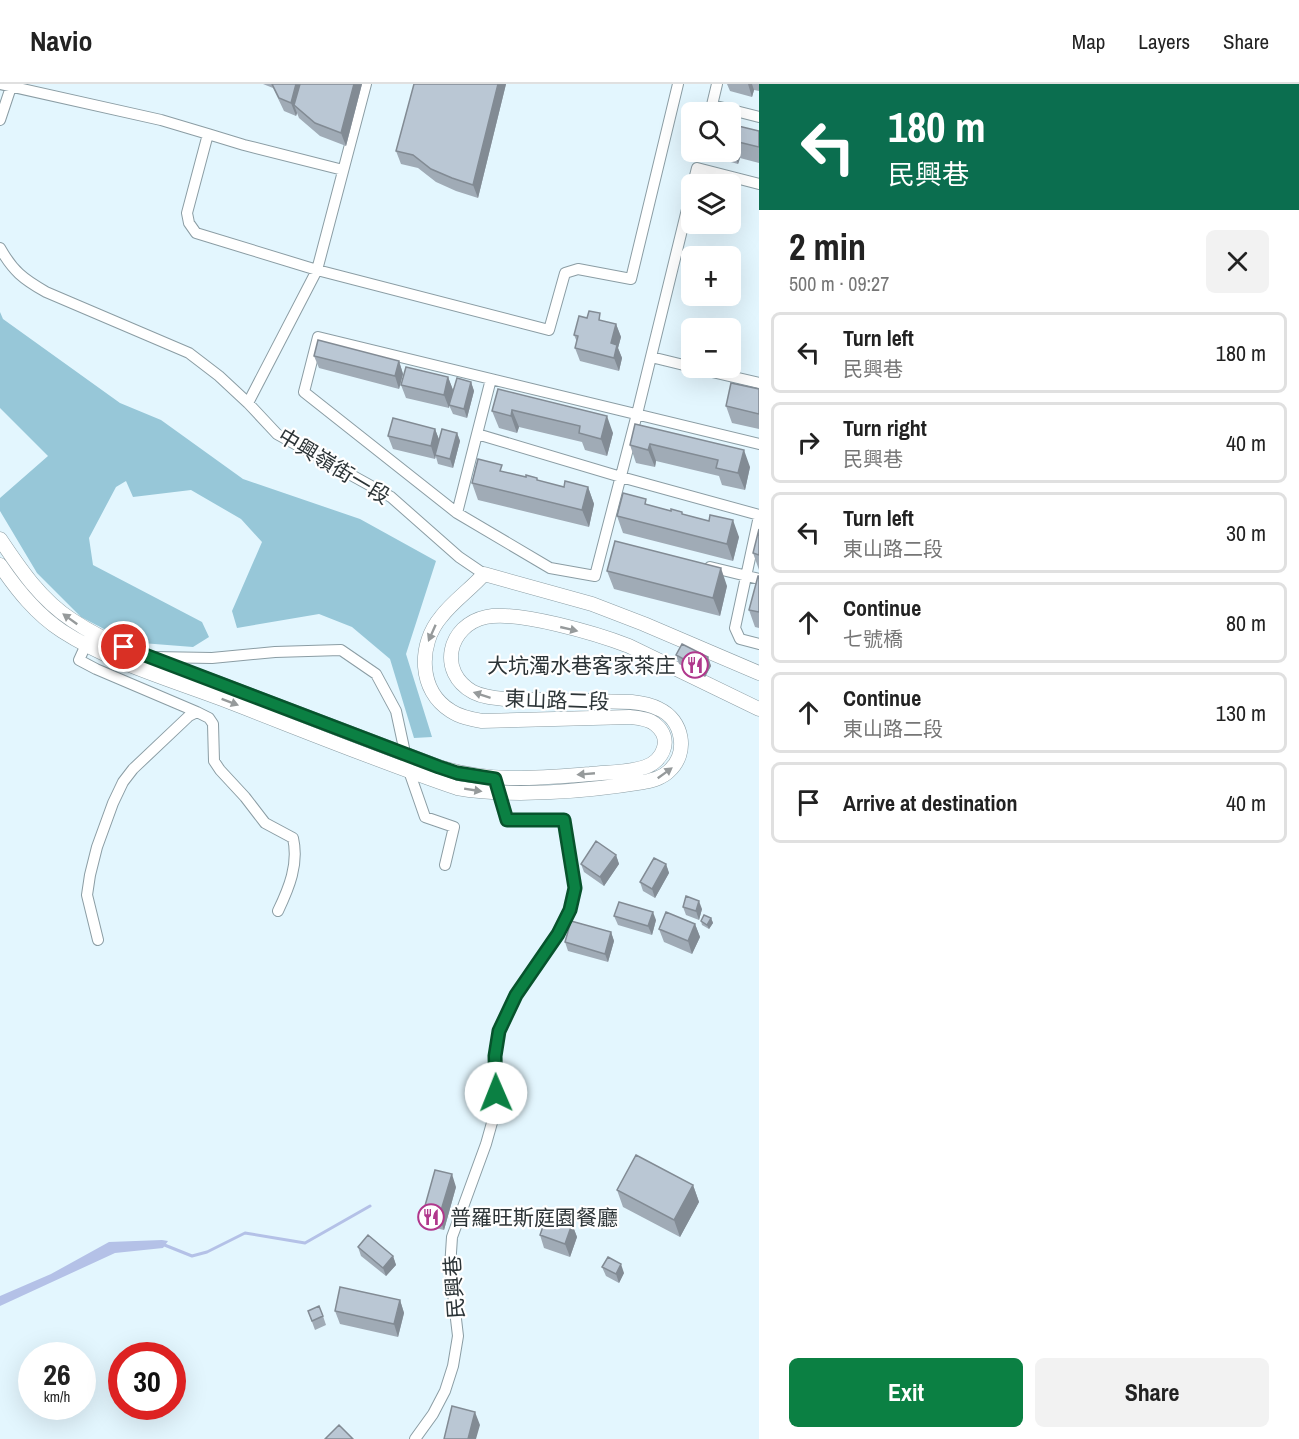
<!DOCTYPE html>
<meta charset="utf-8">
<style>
body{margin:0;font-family:"Archivo Narrow","Noto Sans TC",sans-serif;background:#f2f2f2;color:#222;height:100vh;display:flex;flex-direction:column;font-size:22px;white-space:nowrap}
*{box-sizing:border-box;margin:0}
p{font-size:20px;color:#767676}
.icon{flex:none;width:33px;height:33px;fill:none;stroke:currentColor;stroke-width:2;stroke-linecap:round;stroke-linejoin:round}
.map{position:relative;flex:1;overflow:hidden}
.panel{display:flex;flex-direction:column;background:#fff;width:540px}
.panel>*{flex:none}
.banner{background:#0b6e4f;color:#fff;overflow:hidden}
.controls{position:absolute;left:681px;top:18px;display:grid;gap:12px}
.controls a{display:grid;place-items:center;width:60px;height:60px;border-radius:9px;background:#fff;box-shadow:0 6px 24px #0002;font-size:30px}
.speed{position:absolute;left:18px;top:1258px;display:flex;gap:12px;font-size:30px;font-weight:700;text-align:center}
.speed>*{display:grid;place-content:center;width:78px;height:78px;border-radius:50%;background:#fff;box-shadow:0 6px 24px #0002;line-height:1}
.speed small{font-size:15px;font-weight:400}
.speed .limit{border:9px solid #d22;background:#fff;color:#111}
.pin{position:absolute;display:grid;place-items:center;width:51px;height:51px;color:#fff;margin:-26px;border:3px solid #fff;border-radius:50%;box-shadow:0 2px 6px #0007}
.me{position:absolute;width:66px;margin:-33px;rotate:359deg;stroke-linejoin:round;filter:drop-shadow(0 0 4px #0008)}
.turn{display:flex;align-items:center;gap:21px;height:126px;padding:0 30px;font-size:27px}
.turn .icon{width:78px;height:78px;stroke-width:2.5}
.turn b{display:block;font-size:42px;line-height:51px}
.round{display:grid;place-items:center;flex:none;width:63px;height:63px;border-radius:9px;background:#f2f2f2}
.overview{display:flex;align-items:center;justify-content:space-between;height:102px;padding:0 30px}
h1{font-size:36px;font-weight:700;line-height:45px}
.cta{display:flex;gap:12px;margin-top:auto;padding:12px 30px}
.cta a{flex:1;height:69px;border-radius:9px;background:#0b8043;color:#fff;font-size:24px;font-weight:700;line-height:69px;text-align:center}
.cta a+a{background:#f2f2f2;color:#222}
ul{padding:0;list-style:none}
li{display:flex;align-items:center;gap:18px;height:81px;margin:0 12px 9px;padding:0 18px;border:3px solid #e0e0e0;border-radius:9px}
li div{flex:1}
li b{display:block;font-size:22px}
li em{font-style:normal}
header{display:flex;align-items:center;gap:36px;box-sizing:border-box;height:84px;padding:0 30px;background:#fff;border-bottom:2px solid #e0e0e0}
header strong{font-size:28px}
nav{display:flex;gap:33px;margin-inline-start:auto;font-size:21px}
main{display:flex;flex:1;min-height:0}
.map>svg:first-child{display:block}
.forest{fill:#97c7d8}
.water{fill:#b4c1e7}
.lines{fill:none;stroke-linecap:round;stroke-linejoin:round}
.stream{stroke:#b4c1e7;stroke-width:3}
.minor-casing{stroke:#8b9da4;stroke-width:12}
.major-casing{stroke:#8b9da4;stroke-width:15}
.minor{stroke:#fff;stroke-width:10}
.major{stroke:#fff;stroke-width:14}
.wall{fill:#a0abb6}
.shaded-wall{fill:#828b94}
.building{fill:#bac7d4;stroke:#828b94;stroke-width:1.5}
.oneway{fill:#969a9b}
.route-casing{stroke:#07532c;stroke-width:15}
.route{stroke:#0b8043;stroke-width:10}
.labels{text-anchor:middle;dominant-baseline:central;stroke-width:4.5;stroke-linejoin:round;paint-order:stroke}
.street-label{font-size:21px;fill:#2c3437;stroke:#fff}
.poi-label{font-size:21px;fill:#2c3437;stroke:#fff;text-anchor:end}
</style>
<header>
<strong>Navio</strong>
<nav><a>Map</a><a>Layers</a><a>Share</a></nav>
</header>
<main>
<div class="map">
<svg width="759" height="1355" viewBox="0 0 759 1355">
<rect width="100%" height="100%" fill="#e3f6fe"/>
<path class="forest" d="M0,228L3,235L120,319L161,336L243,395L360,435L436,477L406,570L432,653L414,654L390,575L352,543L319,530L237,544L232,527L262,458L241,435L191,406L133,413L126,397L116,403L89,454L93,481L202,538L209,553L193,563L129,558L81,533L37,489L0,427V414L48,372L0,324Z"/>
<path class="water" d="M162,1156L168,1157L163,1164L115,1169L0,1222V1212L51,1190L109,1158Z"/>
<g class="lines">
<path class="stream" d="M162,1160L192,1172L207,1168L245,1149L305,1159L370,1122"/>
<g class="minor-casing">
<path id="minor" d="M0,0L161,36L208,50L187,129L189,139L196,149L317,186L549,246L565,189L578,185L631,195L678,0
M717,0L712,21L759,33
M0,36L12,0
M208,50L244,61L343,86
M693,100L697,84L759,100
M692,105L637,330L595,492L550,484L457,429L304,308L318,253C465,289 612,324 759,360
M0,164C13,187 23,195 46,208L189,269L219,292L248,319L277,350L391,413L459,473L484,490
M651,273L692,283
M695,284L759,299
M248,319L317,186L366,0
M477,350L491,295
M457,429L477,350L621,393L759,431
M759,432L735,544L740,555L759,560
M710,483L759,495
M89,554L79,576L96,585L197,628L189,632L133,685L123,698L113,719L97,763L90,791L87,811L98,856
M153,573L212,574L275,568L341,566L376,590L396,627L409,687L425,733L454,743L445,781
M197,628L209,634L213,640L214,677L220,686L245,713L265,739L293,754C299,780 289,804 278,827
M415,1355L433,1330L445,1307L453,1282L458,1252L450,1184L452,1153L486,1060L495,1028V972L499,947L516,911L558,850L570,826L575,804L564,736H507L495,695"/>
</g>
<g class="major-casing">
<path id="major" d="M0,455C20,485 41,516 72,536C115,565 169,581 218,599C291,627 365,655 439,683C489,699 538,694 590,690C608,688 627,689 645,683C663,677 673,655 656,641C650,635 639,634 630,633L482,637C471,635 460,633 451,627C418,607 418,560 441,533C453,517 471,505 484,490L592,520L644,540L759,589
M0,481C17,506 36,530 62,547C110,578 169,595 222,615C300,645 378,677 457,704C513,714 588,707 644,698C653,696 662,694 669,687C689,669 683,636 659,625C651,621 642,619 632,618L504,615C493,614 483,613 473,608C437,588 448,541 486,533C517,526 598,550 629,562L759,625"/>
</g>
<use href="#minor" class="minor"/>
<use href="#major" class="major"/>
</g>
<path class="wall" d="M263,0H362L346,62L320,52L299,34L297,29L296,32L284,27L273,4Z
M414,0H506L478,114L456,107L436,98L418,84L401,80L396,67Z
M727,0H759V7L754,6L752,13L730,7Z
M730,40L759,47V79L740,74L738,80L716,74L714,68H730Z
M692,44V68H711L709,78L692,74L687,61Z
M587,234L603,237L616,240L621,253L618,264L622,274L619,287L580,277L575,264L577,258L574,251Z
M314,272L399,277L403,290L399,305L319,284Z
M448,293L453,306L471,298L474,307L467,334L453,330L449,321V324L406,314L401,301Z
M498,305L613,349L607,372L585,366L582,358L519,343L517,349L499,344L492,327Z
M759,305V345L732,339L726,322Z
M635,340L750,383L745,406L722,401L719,392L656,377L655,383L636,379L630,361Z
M435,345L439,356L457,349L460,357L453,384L438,380L436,373L435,375L393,365L388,352Z
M504,388L564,403H588L594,420L589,443L478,416L472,399Z
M649,421L709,437L739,453L733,477L623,449L617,432Z
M759,446V486L753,469Z
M607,487L727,502L720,532L614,505Z
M759,492V544L755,543L749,526Z
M676,571L708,573L711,582L705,593L679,580Z
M616,771L619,780L604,802L584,788L581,780Z
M666,780L669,789L655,814L643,807L640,798Z
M683,823L702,825L699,836L686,831Z
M614,832L656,836L652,851L618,841Z
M711,834L713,839L709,845L702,841L701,837Z
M695,840L700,853L692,870L664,858L659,845Z
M611,848L614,857L608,878L568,867L565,858Z
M693,1101L699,1118L680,1153L623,1123L617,1106Z
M456,1103L444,1146L427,1142L423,1129Z
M572,1140L577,1153L570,1173L544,1164L540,1151Z
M358,1163L393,1172L396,1181L386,1192L361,1172Z
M602,1183L624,1189L619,1199L606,1192Z
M400,1216L404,1229L398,1253L340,1240L335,1227Z
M308,1227L323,1232L326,1241L315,1246Z"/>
<path class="shaded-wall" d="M296,0H304L294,21L297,29L296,32L291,19Z
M354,0H362L346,62L341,49Z
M498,0H506L478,114L473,101Z
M748,0H752L754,6L752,13Z
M734,57L740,74L738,80L732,62Z
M705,68H711L709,78Z
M616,240L621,253L618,264L622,274L619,287L614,274L611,259Z
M399,277L403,290L399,305L395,292Z
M448,293L453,306L449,324L444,311Z
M471,298L474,307L467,334L464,325Z
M512,326L519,343L517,349L511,332Z
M607,332L613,349L607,372L601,355Z
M435,345L440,358L435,371V375L431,362Z
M457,349L460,357L453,384L450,375Z
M650,360L656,377L655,383L648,366Z
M744,366L750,383L745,406L738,389Z
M588,403L594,420L589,443L582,426Z
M733,436L739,453L733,477L727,460Z
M721,484L727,502L720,532L713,514Z
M708,573L711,582L705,593L702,585Z
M616,771L619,780L604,802L600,793Z
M666,780L669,789L655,814L652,805Z
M699,817L702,825L699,836L696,827Z
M653,828L656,836L652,851L648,842Z
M711,834L713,839L709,845L707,841Z
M695,840L700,853L692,870L688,857Z
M611,848L614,857L608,878L605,870Z
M452,1090L456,1103L444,1146L439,1133Z
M693,1101L699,1118L680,1153L674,1136Z
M572,1140L577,1153L570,1173L565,1160Z
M393,1172L396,1181L386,1192L383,1184Z
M621,1180L624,1189L619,1199L616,1190Z
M400,1216L404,1229L398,1253L394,1240Z
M475,1328L480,1341L476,1355H468Z"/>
<path class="building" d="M272,0H296L291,19L279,14Z
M300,0H354L341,49L315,39L294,21Z
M414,0H498L473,101L452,94L431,85L413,71L396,67Z
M730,40L759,47V63L734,57L732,62H730Z
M692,44V62L687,61Z
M589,227L600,229L599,236L616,240L611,259L617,261L614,274L575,264L578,252L574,251L579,232L587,234Z
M318,256L399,277L395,292L314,272Z
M406,283L448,293L444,311L401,301Z
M457,294L471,298L464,325L449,321Z
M731,299L759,305V330L726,322Z
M498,305L607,332L601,355L579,349L580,342L512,326L511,332L492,327Z
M393,334L435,345L431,362L388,352Z
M635,340L744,366L738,389L716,384L718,376L650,360L648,366L630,361Z
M442,345L457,349L450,375L435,371Z
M478,375L502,381L500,387L526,393V391L537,394V396L564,403L565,397L588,403L582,426L472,399Z
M623,409L646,415L645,420L671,427V425L682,428V430L709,437L710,431L733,436L727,460L617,432Z
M759,445V471L753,469Z
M615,457L721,484L713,514L607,487Z
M758,492H759V528L749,526Z
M682,560L708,573L702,585L676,571Z
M596,757L616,771L600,793L581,780Z
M654,774L666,780L652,805L640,798Z
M686,812L699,817L696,827L683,823Z
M619,818L653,828L648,842L614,832Z
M666,828L695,840L688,857L659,845Z
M704,831L711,834L707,841L701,837Z
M571,837L611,848L605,870L565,858Z
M636,1071L693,1101L674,1136L617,1106Z
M435,1086L452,1090L439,1133L423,1129Z
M547,1131L572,1140L565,1160L540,1151Z
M368,1151L393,1172L383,1184L358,1163Z
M608,1173L621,1180L616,1190L602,1183Z
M340,1203L400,1216L394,1240L335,1227Z
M319,1222L323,1232L312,1237L308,1227Z
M452,1322L475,1328L468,1355H444Z
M339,1341L353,1355H325Z"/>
<defs><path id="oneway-solid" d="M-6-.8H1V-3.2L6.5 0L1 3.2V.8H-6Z" transform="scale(1.5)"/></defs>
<g class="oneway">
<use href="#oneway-solid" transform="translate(70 535) rotate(-144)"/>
<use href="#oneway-solid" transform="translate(569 545) rotate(13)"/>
<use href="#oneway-solid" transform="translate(432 549) rotate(114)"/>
<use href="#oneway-solid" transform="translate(482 611) rotate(-162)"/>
<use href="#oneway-solid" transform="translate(230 618) rotate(21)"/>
<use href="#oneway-solid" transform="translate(665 689) rotate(-36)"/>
<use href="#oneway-solid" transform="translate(586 690) rotate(175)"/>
<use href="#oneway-solid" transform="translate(473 706) rotate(9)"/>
</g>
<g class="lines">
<g class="route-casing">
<path id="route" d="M124,563L439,683L457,689L495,695L507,736H564L575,804L570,826L558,850L516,911L499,947L495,972L496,1009"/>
</g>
<use href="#route" class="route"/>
</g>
<defs>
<g id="restaurant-ring" transform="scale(1.35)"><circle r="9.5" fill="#fff" stroke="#b0378c" stroke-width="1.5"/><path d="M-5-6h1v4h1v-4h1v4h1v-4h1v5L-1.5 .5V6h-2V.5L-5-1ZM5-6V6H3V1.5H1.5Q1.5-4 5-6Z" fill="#b0378c"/></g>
</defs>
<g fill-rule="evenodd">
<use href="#restaurant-ring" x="695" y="581"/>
<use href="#restaurant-ring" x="431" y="1133"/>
</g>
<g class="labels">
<g class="street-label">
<text transform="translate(334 382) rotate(31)">中興嶺街一段</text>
<text transform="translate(557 616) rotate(2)">東山路二段</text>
<text transform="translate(454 1203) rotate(-94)">民興巷</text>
</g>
<g class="poi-label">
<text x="676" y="581">大坑濁水巷客家茶庄</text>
<text x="450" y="1133" text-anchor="start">普羅旺斯庭園餐廳</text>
</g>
</g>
</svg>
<div class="controls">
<a><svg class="icon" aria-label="search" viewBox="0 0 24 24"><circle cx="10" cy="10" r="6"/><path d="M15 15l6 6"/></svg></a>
<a><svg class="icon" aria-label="layers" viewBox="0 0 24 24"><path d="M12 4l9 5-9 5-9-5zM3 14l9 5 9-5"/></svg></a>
<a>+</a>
<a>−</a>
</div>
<div class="speed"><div>26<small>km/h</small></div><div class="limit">30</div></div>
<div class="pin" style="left:124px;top:563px;background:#d93025"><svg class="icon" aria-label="arrive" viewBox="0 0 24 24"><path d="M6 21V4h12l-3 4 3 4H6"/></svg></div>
<svg class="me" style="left:496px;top:1009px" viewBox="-20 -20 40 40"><circle r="19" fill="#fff"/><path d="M0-13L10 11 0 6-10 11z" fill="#0b8043"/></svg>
</div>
<section class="panel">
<div class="banner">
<div class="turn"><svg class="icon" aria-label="left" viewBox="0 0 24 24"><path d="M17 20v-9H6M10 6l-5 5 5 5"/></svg><div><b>180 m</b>民興巷</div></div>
</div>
<div class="overview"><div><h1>2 min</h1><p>500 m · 09:27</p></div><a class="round"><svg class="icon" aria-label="close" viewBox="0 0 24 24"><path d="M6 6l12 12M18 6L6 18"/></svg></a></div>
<ul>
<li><svg class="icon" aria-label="left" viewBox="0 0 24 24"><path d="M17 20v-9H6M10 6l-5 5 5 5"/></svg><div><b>Turn left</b><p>民興巷</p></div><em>180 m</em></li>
<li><svg class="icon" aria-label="right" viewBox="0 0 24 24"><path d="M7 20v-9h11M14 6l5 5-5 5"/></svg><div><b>Turn right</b><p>民興巷</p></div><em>40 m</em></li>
<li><svg class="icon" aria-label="left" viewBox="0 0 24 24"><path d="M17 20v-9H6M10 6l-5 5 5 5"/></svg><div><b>Turn left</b><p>東山路二段</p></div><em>30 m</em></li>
<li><svg class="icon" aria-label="ahead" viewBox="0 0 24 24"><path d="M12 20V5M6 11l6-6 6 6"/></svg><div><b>Continue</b><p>七號橋</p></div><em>80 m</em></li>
<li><svg class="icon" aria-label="ahead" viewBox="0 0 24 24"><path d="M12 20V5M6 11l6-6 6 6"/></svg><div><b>Continue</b><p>東山路二段</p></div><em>130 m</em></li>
<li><svg class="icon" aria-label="arrive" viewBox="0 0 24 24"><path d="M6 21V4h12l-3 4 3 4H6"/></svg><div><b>Arrive at destination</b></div><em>40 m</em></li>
</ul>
<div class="cta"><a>Exit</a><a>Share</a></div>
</section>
</main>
